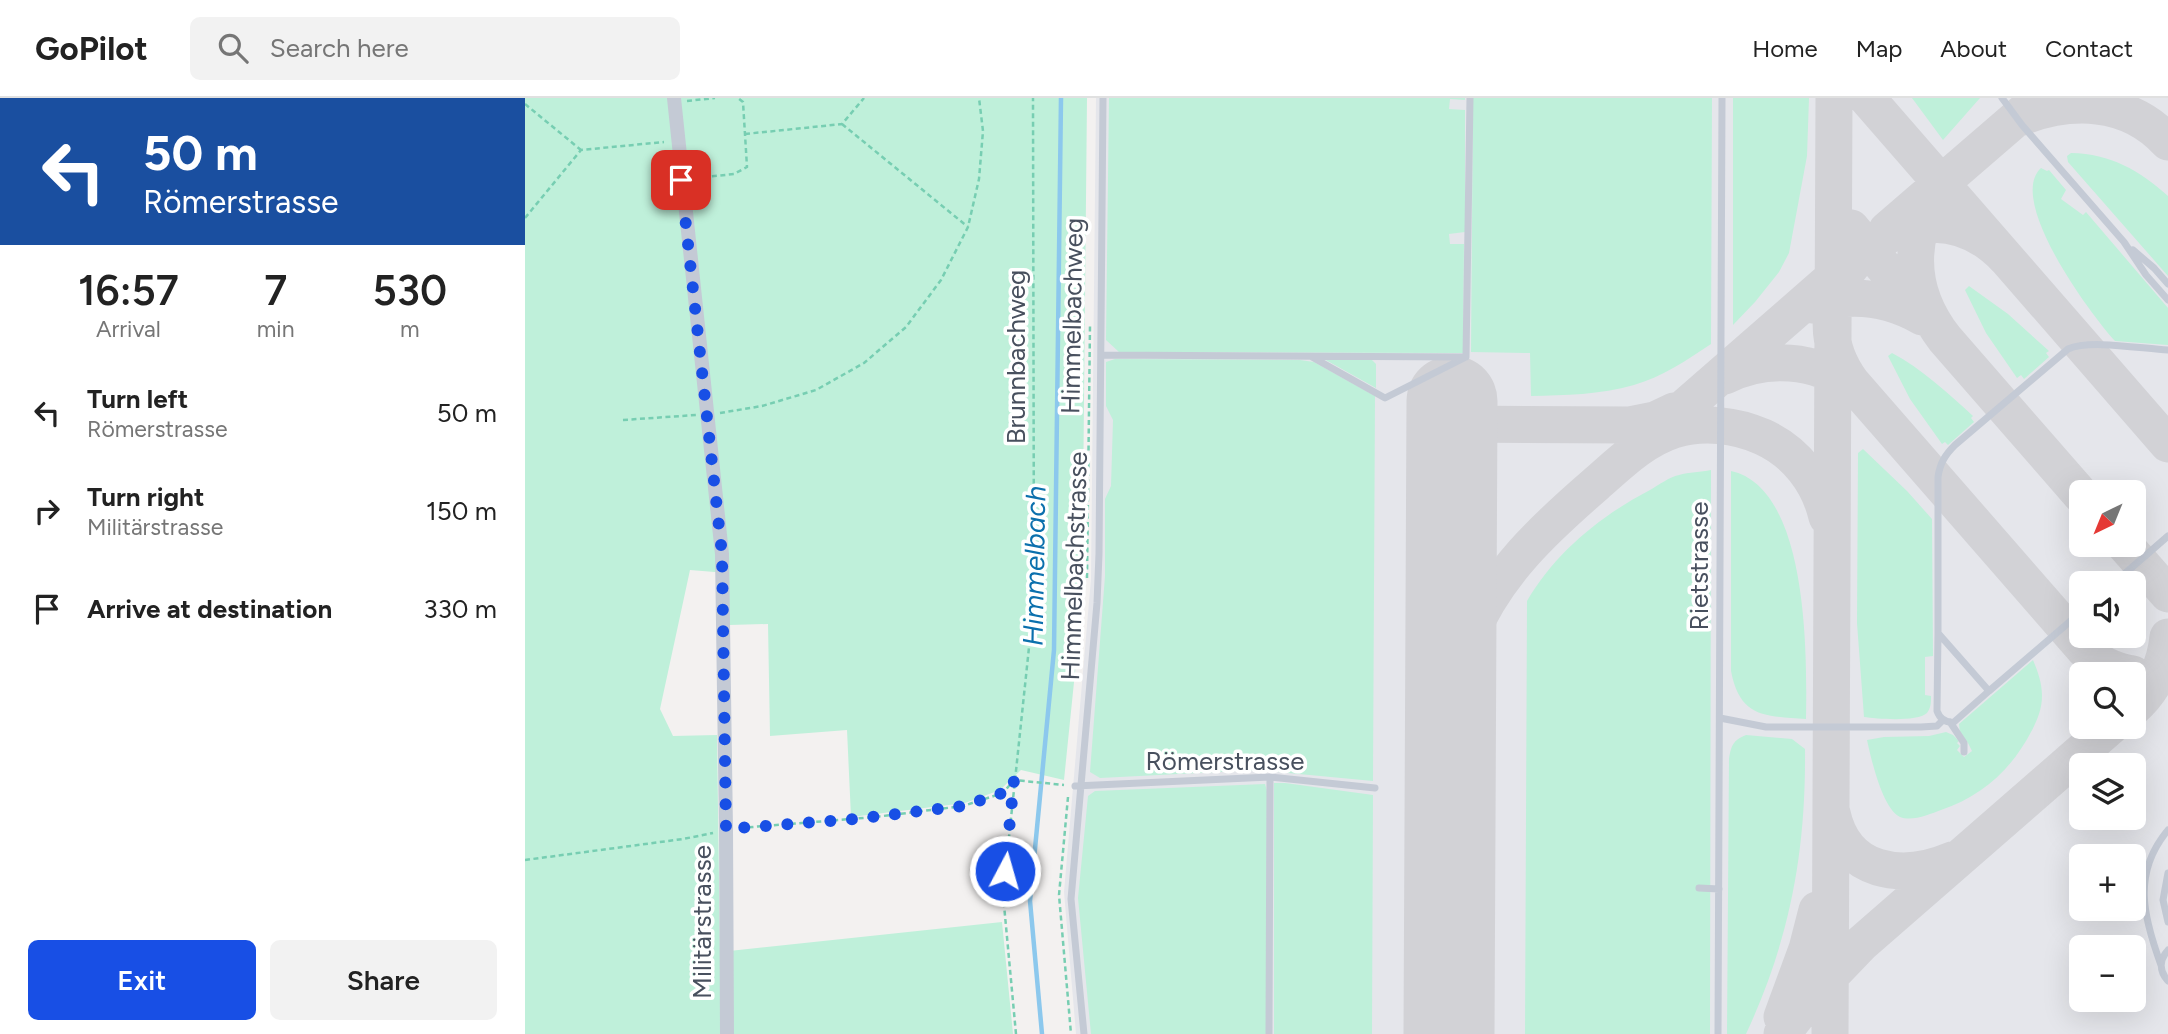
<!DOCTYPE html>
<meta charset="utf-8">
<style>
body{margin:0;font-family:Figtree,sans-serif;background:#f2f2f2;color:#222;height:100vh;display:flex;flex-direction:column;font-size:26px;white-space:nowrap}
*{box-sizing:border-box;margin:0}
p{font-size:23px;color:#767676}
.icon{flex:none;width:38px;height:38px;fill:none;stroke:currentColor;stroke-width:2;stroke-linecap:round;stroke-linejoin:round}
.map{position:relative;flex:1;overflow:hidden}
.panel{display:flex;flex-direction:column;background:#fff;width:525px}
.panel>*{flex:none}
.banner{background:#1a4fa0;color:#fff;overflow:hidden}
.needle{width:46px;rotate:223deg}
.fabs{position:absolute;left:1544px;top:382px;display:grid;gap:14px}
.fabs a{display:grid;place-items:center;width:77px;height:77px;border-radius:10px;background:#fff;box-shadow:0 7px 28px #0002;font-size:35px}
.pin{position:absolute;display:grid;place-items:center;width:60px;height:60px;color:#fff;margin:-30px;border-radius:14px;box-shadow:0 4px 10px #0006}
.me{position:absolute;width:77px;margin:-38px;rotate:6deg;stroke-linejoin:round;filter:drop-shadow(0 0 5px #0008)}
.turn{display:flex;align-items:center;gap:24px;height:147px;padding:0 28px;font-size:32px}
.turn .icon{width:91px;height:91px;stroke-width:2.5}
.turn b{display:block;font-size:49px;line-height:60px}
.eta{display:flex;justify-content:space-evenly;align-items:center;height:119px;text-align:center}
.eta b{font-size:42px;font-weight:600;line-height:49px}
.button{display:flex;gap:14px;margin-top:auto;padding:14px 28px}
.button a{flex:1;height:80px;border-radius:10px;background:#184fe5;color:#fff;font-size:28px;font-weight:600;line-height:80px;text-align:center}
.button a+a{background:#f2f2f2;color:#222}
ul{padding:0;list-style:none}
li{display:flex;align-items:center;gap:21px;height:98px;padding:0 28px}
li div{flex:1}
li b{display:block;font-size:26px}
li em{font-style:normal}
header{display:flex;align-items:center;gap:42px;box-sizing:border-box;height:98px;padding:0 35px;background:#fff;border-bottom:2px solid #e0e0e0}
header strong{font-size:33px}
nav{display:flex;gap:38px;margin-inline-start:auto;font-size:24px}
.search{width:490px;height:63px;background:#f2f2f2;display:flex;align-items:center;gap:18px;box-sizing:border-box;padding:0 24px;border-radius:10px;color:#767676;font-size:26px}
main{display:flex;flex:1;min-height:0}
.map>svg:first-child{display:block}
.airport{fill:#e5e6eb;fill-rule:evenodd}
.green{fill:#bff0da}
.lines{fill:none;stroke-linecap:round;stroke-linejoin:round}
.stream{stroke:#8cc8ed;stroke-width:4.5}
.taxiway{stroke:#d2d2d6;stroke-width:37}
.runway{stroke:#d2d2d6;stroke-width:91}
.path{stroke:#77ceb2;stroke-width:2.5;stroke-dasharray:5 3.5;stroke-linecap:butt}
.service{stroke:#c4cad5;stroke-width:7}
.minor{stroke:#c4cad5;stroke-width:14}
.route{stroke:#184fe5;stroke-width:12;stroke-dasharray:0 21.6}
.labels{text-anchor:middle;dominant-baseline:central;stroke-width:7;stroke-linejoin:round;paint-order:stroke}
.street-label{font-size:26px;fill:#48505e;stroke:#fff}
.water-label{font-size:28px;font-style:italic;fill:#0b70ad;stroke:#fff}
</style>
<header>
<strong>GoPilot</strong>
<div class="search"><svg class="icon" aria-label="search" viewBox="0 0 24 24"><circle cx="10" cy="10" r="6"/><path d="M15 15l6 6"/></svg>Search here</div>
<nav><a>Home</a><a>Map</a><a>About</a><a>Contact</a></nav>
</header>
<main>
<section class="panel">
<div class="banner">
<div class="turn"><svg class="icon" aria-label="left" viewBox="0 0 24 24"><path d="M17 20v-9H6M10 6l-5 5 5 5"/></svg><div><b>50 m</b>Römerstrasse</div></div>
</div>
<div class="eta">
<div><b>16:57</b><p>Arrival</p></div>
<div><b>7</b><p>min</p></div>
<div><b>530</b><p>m</p></div>
</div>
<ul>
<li><svg class="icon" aria-label="left" viewBox="0 0 24 24"><path d="M17 20v-9H6M10 6l-5 5 5 5"/></svg><div><b>Turn left</b><p>Römerstrasse</p></div><em>50 m</em></li>
<li><svg class="icon" aria-label="right" viewBox="0 0 24 24"><path d="M7 20v-9h11M14 6l5 5-5 5"/></svg><div><b>Turn right</b><p>Militärstrasse</p></div><em>150 m</em></li>
<li><svg class="icon" aria-label="arrive" viewBox="0 0 24 24"><path d="M6 21V4h12l-3 4 3 4H6"/></svg><div><b>Arrive at destination</b></div><em>330 m</em></li>
</ul>
<div class="button"><a>Exit</a><a>Share</a></div>
</section>
<div class="map">
<svg width="1643" height="936" viewBox="0 0 1643 936">
<rect width="100%" height="100%" fill="#f3f1f0"/>
<path class="airport" d="M571,0H1643V936H551L539,794L566,481ZM1556,394H1608V446H1556ZM1556,485H1608V537H1556ZM1556,576H1608V628H1556ZM1556,667H1608V719H1556ZM1556,758H1608V810H1556ZM1556,849H1608V901H1556Z"/>
<path class="green" d="M0,0H562L557,506L539,682L496,672L475,692L440,705L326,719L322,632L245,638L243,526L204,527L202,475L165,472L135,611L148,638L192,637L195,854L477,824L488,936H0Z
M584,0H940V2L925,1L924,11L940,12V134L924,136L925,146H939L938,255L594,254L581,242Z
M948,0H1187L1186,246C1162,262 1137,279 1109,287C1075,297 1040,297 1006,298L1005,255L946,254Z
M1208,0H1284L1282,58L1264,155L1254,174L1230,204L1208,227Z
M1387,0H1455L1418,42Z
M1546,55C1586,56 1614,72 1643,98V178L1543,64L1542,58Z
M1516,70L1522,73L1524,72L1541,92L1536,101L1558,117L1561,114L1643,210V247L1590,243C1566,217 1481,102 1516,70Z
M1444,188L1483,216L1524,253L1521,255L1524,259L1499,281L1496,277L1492,280L1461,235L1440,192Z
M1367,255C1397,271 1423,295 1448,318L1446,320L1449,324L1423,347L1420,344L1417,346L1385,301L1363,258Z
M590,261L775,262L789,264L850,298L848,683L732,672L575,680L565,674L580,478V401L586,388L588,322L581,308V264Z
M799,261L847,262L851,266V290Z
M1338,351L1382,393L1407,421L1408,558L1400,559V597L1406,598C1406,604 1406,610 1402,615C1393,624 1352,621 1339,619L1332,525L1333,355Z
M1186,372L1185,936H1000L1002,503C1030,455 1075,418 1125,392C1134,387 1144,379 1154,377C1164,374 1176,374 1186,372Z
M1206,373C1284,390 1282,559 1281,621C1240,618 1215,620 1206,573Z
M1508,562C1513,574 1517,585 1517,598C1517,611 1512,623 1506,634C1486,672 1457,698 1416,712C1405,716 1387,724 1375,719C1357,710 1346,660 1342,642L1359,639L1404,638L1421,634L1428,637L1434,643L1432,645L1435,648L1432,652L1439,659L1447,653L1443,645L1435,635L1434,626Z
M1221,637L1267,641L1280,651C1281,755 1265,841 1221,936H1202L1204,661C1206,648 1208,642 1221,637Z
M749,685H760L848,697L847,936H749Z
M740,686L742,693L741,936H566L553,800L563,698L570,693Z"/>
<g class="lines">
<path class="stream" d="M517,936L505,803L529,552L536,0"/>
<path class="taxiway" d="M1342,0L1643,346
M1494,20C1545,0 1603,0 1643,44
M1405,105C1381,153 1388,200 1420,241L1556,397
M1326,130L1399,217
M1362,132L1515,0
M1481,160C1394,67 1253,185 1327,285L1560,552C1573,566 1589,573 1608,576
M1288,207C1326,195 1362,199 1397,219
M1200,278C1240,258 1291,260 1327,289
M926,326L1105,327L1130,322L1149,313
M1130,335L1318,171
M1599,446L1643,496
M1609,609C1630,590 1640,567 1643,539
M925,644C926,607 930,574 944,540C971,475 1019,431 1071,386C1095,365 1118,342 1149,332C1178,323 1211,327 1238,339C1271,354 1294,384 1302,419
M1307,715C1320,776 1377,783 1427,762
M1257,919L1282,851L1292,812
M1257,936L1290,894L1337,845L1586,628
M1305,936L1309,0"/>
<path class="runway" d="M924,936L927,303"/>
<path class="path" d="M162,3L190,0
M0,6L56,52
M317,26L443,129
M220,36L317,26L339,0
M170,80L209,76L222,69L218,4L213,0
M0,120L56,52L139,44
M195,315L237,308L291,292L339,265L381,229L416,182L443,129L454,81L458,33L454,0
M98,322L171,317
M562,480L565,227
M543,699L534,797L546,936
M215,730L350,719L438,708L478,695L489,682L539,687
M0,762L158,741L188,735
M491,936L478,796L509,502L508,0"/>
<path class="service" d="M1477,0L1497,27L1599,144L1621,177L1643,202
M1608,152L1629,170L1643,186
M577,257L941,259L860,300L787,259
M941,259L945,0
M1589,485L1643,438
M1556,514L1464,593L1413,535V379C1415,365 1420,357 1430,347L1543,251C1565,241 1618,251 1643,252
M1413,535L1412,613C1415,621 1420,625 1429,624L1464,593
M1195,620L1241,629H1396L1412,628L1418,622
M1425,624L1439,645V654
M550,688L745,679L850,690
M1643,775L1638,802L1643,824
M1174,790L1194,791
M1643,852C1634,862 1634,873 1643,883
M1636,867C1618,818 1607,775 1643,732
M559,936L546,801L572,505L574,456L578,0
M744,936L745,679
M1193,936L1197,0"/>
<path class="minor" d="M149,0L197,456L201,732L202,936"/>
</g>
<g class="lines">
<path class="route" d="M156,82L197,456L201,731L330,721L438,708L478,695L489,682L480,773"/>
</g>
<g class="labels">
<g class="street-label">
<text transform="translate(547 218) rotate(-89)">Himmelbachweg</text>
<text transform="translate(491 259) rotate(-90)">Brunnbachweg</text>
<text transform="translate(549 468) rotate(-88)">Himmelbachstrasse</text>
<text transform="translate(1174 468) rotate(-90)">Rietstrasse</text>
<text x="700" y="663">Römerstrasse</text>
<text transform="translate(177 824) rotate(-90)">Militärstrasse</text>
</g>
<g class="water-label">
<text transform="translate(509 468) rotate(-89)">Himmelbach</text>
</g>
</g>
</svg>
<div class="fabs">
<a><svg class="needle" viewBox="-14 -14 28 28"><path d="M0-13l5 13h-10z" fill="#e53935"/><path d="M0 13l5-13h-10z" fill="#767676"/></svg></a>
<a><svg class="icon" aria-label="sound" viewBox="0 0 24 24"><path d="M4 9h4l5-4v14l-5-4H4zM17 9q2 3 0 6"/></svg></a>
<a><svg class="icon" aria-label="search" viewBox="0 0 24 24"><circle cx="10" cy="10" r="6"/><path d="M15 15l6 6"/></svg></a>
<a><svg class="icon" aria-label="layers" viewBox="0 0 24 24"><path d="M12 4l9 5-9 5-9-5zM3 14l9 5 9-5"/></svg></a>
<a>+</a>
<a>−</a>
</div>
<div class="pin" style="left:156px;top:82px;background:#d93025"><svg class="icon" aria-label="arrive" viewBox="0 0 24 24"><path d="M6 21V4h12l-3 4 3 4H6"/></svg></div>
<svg class="me" style="left:480px;top:773px" viewBox="-20 -20 40 40"><circle r="17" fill="#184fe5" stroke="#fff" stroke-width="3"/><path d="M0-11L8 9 0 5-8 9z" fill="#fff"/></svg>
</div>
</main>
